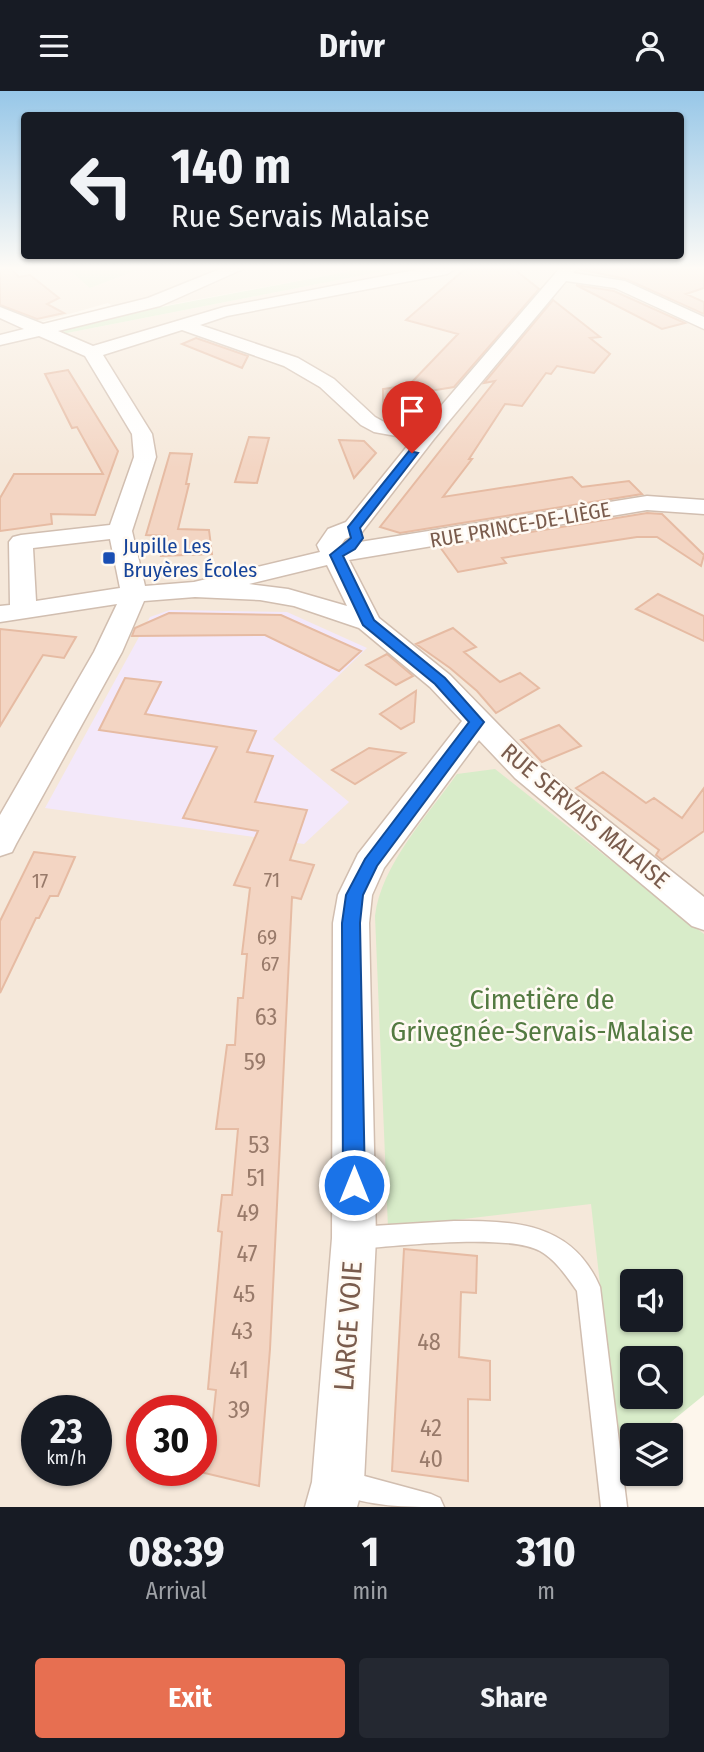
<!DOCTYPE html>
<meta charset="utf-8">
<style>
body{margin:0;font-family:"Fira Sans Condensed",sans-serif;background:#242831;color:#f1f3f6;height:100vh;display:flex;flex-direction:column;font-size:26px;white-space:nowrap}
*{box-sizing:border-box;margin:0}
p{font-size:23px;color:#9ea1a6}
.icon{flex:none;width:38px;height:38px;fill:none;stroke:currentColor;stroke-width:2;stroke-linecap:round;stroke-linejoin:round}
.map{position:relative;height:1416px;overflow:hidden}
.sheet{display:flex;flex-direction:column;background:#171b24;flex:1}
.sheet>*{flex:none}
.top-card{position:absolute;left:21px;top:21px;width:663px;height:147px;border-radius:7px;box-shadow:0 2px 5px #0004;background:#171b24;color:#f1f3f6;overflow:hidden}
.fabs{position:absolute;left:620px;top:1178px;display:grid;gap:14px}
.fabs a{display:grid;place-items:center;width:63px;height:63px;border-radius:7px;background:#171b24;box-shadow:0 2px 5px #0004;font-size:35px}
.speed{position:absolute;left:21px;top:1304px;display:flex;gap:14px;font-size:35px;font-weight:700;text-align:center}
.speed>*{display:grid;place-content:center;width:91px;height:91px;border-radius:50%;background:#171b24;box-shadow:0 2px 5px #0004;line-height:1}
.speed small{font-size:18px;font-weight:400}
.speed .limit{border:10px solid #d22;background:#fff;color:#111}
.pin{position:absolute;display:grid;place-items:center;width:60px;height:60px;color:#fff;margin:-72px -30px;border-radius:50% 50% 50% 0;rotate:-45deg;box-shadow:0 0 7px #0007}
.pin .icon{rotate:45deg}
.me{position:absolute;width:77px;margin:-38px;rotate:0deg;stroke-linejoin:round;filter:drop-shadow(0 0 5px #0008)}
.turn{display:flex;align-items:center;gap:24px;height:147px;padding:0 35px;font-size:32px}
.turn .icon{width:91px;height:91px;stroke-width:2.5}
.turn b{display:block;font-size:49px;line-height:60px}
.eta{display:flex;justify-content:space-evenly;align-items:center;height:119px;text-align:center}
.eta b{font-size:42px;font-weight:700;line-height:49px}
.primary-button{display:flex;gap:14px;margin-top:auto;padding:14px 35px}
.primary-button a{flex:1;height:80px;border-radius:7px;background:#e76f51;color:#fff;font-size:28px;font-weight:700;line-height:80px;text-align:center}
.primary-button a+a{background:#242831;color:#f1f3f6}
header{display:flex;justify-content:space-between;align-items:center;height:91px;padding:0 35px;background:#171b24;font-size:32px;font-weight:700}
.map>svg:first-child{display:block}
.residential{fill:#f5e8da;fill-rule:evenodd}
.education{fill:#f3e8fa}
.green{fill:#d8ecc9;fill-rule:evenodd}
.building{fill:#f3d5c3;stroke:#e6bba3;stroke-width:2}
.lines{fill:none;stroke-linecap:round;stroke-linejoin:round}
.service-casing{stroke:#d1beb0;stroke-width:3}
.minor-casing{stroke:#d1beb0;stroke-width:3}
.service{fill:#fff;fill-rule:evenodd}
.minor{fill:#fff;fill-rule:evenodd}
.route{fill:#1a73e8;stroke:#114b97;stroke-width:2}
.transit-dot{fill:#1a4fb4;stroke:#fffaf3;stroke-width:2.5}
.labels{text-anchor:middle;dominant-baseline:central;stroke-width:5;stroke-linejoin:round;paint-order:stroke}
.far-street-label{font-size:21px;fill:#7a5c4d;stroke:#fffaf3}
.far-transit-label{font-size:21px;fill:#164399;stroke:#fffaf3;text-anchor:start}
.number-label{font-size:21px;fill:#987a6a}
.street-label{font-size:24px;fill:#7a5c4d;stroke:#fffaf3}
.near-number-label{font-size:24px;fill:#987a6a}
.near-park-label{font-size:28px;fill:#537a41;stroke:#fffaf3}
.near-street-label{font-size:28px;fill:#7a5c4d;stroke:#fffaf3}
</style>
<header><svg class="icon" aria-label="menu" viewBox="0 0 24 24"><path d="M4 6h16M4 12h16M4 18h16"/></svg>Drivr<svg class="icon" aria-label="person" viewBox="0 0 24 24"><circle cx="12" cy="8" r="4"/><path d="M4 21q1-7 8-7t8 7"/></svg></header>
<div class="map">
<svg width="704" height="1416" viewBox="0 0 704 1416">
<rect width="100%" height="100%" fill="#fdf6ec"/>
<path class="residential" d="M0,178H68L90,197L140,178H361L125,222L108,212L37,232L62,243L394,178H704V1104L592,1114L625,1416H0ZM37,1320H96V1379H37ZM142,1320H201V1379H142Z"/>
<path class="education" d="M170,519L287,521L367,557L273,648L349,711L304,753L45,717L150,526Z"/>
<path class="green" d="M68,178H140L90,197Z
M361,178H394L62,243V235Z
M495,678L704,843V1304L655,1344H632V1363L620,1372L591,1113L388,1137L375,825C381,774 428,724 457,683ZM632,1190H670V1228H632ZM632,1267H670V1306H632Z"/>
<path class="building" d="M0,178H11L19,186L30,184L59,207L47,213L64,222L37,228L0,214Z
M465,178H514L539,198L454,296L417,302V318L383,317V298L409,294L458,243L406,229Z
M578,178H704V197L686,203L704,211V223L626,188Z
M576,194L614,200L685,232L662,238Z
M553,209L600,246L590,247L610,263L594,282L557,275L551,283L546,282L522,315L505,313L469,368H472L443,406L572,386L582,396L629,390L642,403L400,442L380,436L495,290L484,292Z
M196,247L248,265L242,277L182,253Z
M68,279L118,360L95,424L51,423L52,433L0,440V407L14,383H103L77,336L72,337L45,283Z
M249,346L269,347L257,392L235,391Z
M339,349L364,350L376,362L354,387Z
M170,362L192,363L186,393H189L178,438L209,439L212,463L161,465L167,445L146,444Z
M647,422L662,423L704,464L701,475L657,446H637L545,460L502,467L506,472L458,481L440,456Z
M658,503L704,525V550L636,518Z
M169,522L281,524L361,560L339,580L265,544L132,545L135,537Z
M453,537L476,556L464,561L500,591L520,582L539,597L496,622L477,600L450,577L416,553Z
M0,538L76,546L64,567L43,564L0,635Z
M387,563L413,585L396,594L366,574Z
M125,587L161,591L145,623L256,640L247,661L273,665L255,711L307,719L290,769L314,774L301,808L292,806L270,1258L259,1395L192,1379H201V1367L209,1366L216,1299L208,1298L222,1141L218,1140L222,1104H232L238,1038H216L227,954H235L238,907H243L247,863H242L250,797L234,794L258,740L183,727L217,656L99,639Z
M416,600L414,631L401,638L380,623Z
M559,634L581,655L542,671L521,649Z
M369,657L405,662L355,693L332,679Z
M603,681L646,712L654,707L682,727L704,697V740L662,769L656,764L659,759L576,697Z
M34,761L75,766L58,805H50L39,827H36L0,902V830Z
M404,1158L477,1165L476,1202L461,1201L459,1266L490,1270V1309L468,1308V1390L392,1380Z"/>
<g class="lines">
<g class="service-casing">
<path id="service" d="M454,1130C515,1130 572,1131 600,1196L627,1416H601L577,1200C567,1186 556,1169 540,1160C507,1142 397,1155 356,1158L348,1155L345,1147L348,1139L356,1136Z
M342,1379L431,1403L440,1407L444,1416C404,1416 371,1416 333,1401L329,1392L333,1383Z"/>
</g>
<g class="minor-casing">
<path id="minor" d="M220,178H243L160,215L58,240L93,255L224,216L420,178H455L447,183L227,225L200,234L298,267L334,288L375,326L386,332L422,337L559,178H576L573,182L625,190L704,226V238L615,197L566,190L434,348L362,441L345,448L341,454L647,405L704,409V423L647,419L349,469L379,527L450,584L537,673L704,806V839L692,835L515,687L479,649L384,777L372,804L369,832L376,1147L364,1391L357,1416H305L312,1391L332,1147L333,832L338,804L358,763L462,630L430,596L359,537L294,515L260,509L195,506L144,510L122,561L16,753L12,761L0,765V724L94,561L117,513L0,531V515L10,514L9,451L13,446L21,444L110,434L134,366L132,343L85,265L39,245L0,254V244L24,238L0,227V216L43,233L148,207ZM182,239L284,275L320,296L361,334L374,341L413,348L346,431L328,438L317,454L320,461L194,491L145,495L132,440L156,366L152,343L103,264ZM110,448L120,497L36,510L33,457ZM327,474L347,515L288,498L249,493Z"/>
</g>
<use href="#service" class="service"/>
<use href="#minor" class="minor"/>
</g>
<linearGradient id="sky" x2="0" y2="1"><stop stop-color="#97c7e8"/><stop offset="0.47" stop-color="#fefbf6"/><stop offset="1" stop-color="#fefbf6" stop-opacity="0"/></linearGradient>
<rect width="704" height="377" fill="url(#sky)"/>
<path class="route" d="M409,360L418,362L360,437L363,447L355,458L343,465L374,529L445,587L484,631L377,775L363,804L360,832L365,1094L362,1102L354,1105L346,1102L343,1094L342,832L346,804L365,768L469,631L435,593L363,534L330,464L351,447L348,436Z"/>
<rect class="transit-dot" x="102" y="460" width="14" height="14" rx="3.5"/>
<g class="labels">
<g class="far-street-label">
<text transform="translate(520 434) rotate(-10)">RUE PRINCE-DE-LIÈGE</text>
</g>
<g class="far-transit-label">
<text x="123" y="455">Jupille Les<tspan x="123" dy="24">Bruyères Écoles</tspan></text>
</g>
<g class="number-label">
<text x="272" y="789">71</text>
<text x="40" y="790">17</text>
<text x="267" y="846">69</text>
<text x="270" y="873">67</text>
</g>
<g class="street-label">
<text transform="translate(585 725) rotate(40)">RUE SERVAIS MALAISE</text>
</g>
<g class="near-number-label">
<text x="266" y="926">63</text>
<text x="255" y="971">59</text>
<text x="259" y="1054">53</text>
<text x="256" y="1087">51</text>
<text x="248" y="1122">49</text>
<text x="247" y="1163">47</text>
<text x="244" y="1203">45</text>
<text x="242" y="1240">43</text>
<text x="429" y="1251">48</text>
<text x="239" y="1279">41</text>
<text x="239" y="1319">39</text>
<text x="431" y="1337">42</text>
<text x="431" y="1368">40</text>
</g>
<g class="near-park-label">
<text x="542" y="908">Cimetière de<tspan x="542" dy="32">Grivegnée-Servais-Malaise</tspan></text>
</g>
<g class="near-street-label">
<text transform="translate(348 1235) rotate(-86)">LARGE VOIE</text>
</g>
</g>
</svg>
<div class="fabs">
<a><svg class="icon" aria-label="sound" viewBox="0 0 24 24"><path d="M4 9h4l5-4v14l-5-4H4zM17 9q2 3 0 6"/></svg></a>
<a><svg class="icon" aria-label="search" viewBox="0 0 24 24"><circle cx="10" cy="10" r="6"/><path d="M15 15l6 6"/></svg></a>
<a><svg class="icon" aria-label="layers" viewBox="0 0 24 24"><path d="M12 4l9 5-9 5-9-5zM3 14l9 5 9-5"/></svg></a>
</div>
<div class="speed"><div>23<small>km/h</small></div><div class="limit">30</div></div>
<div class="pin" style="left:412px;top:362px;background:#d93025"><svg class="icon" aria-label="arrive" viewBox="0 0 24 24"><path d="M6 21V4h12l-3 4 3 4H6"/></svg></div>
<svg class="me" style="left:354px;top:1094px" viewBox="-20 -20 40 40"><circle r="17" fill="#1a73e8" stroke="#fff" stroke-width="3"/><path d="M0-11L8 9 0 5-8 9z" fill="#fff"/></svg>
<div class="top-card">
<div class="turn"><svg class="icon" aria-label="left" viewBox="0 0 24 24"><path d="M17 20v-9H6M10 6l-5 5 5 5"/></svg><div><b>140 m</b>Rue Servais Malaise</div></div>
</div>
</div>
<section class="sheet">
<div class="eta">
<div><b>08:39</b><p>Arrival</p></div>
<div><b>1</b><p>min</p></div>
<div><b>310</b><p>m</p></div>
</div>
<div class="primary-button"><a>Exit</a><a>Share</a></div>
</section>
